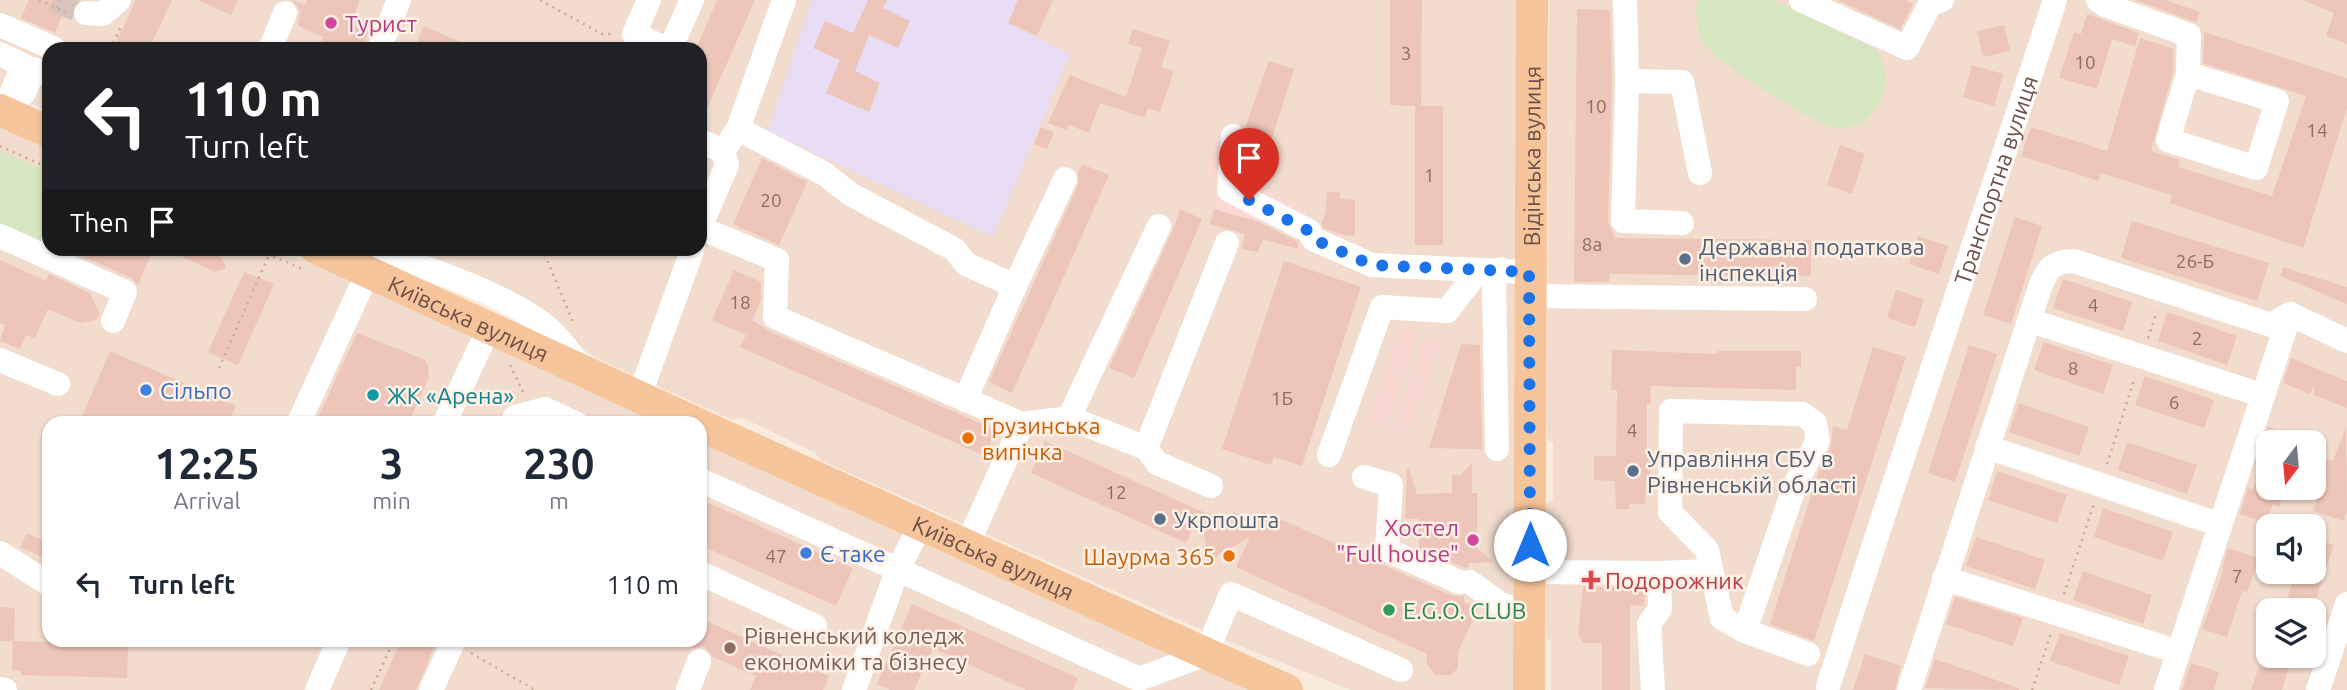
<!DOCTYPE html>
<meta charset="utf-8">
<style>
body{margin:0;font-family:Ubuntu,sans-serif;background:#f2f2f3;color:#1f2937;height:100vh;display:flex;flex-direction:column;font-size:26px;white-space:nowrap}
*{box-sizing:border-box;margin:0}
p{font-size:23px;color:#747a83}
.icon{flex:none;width:38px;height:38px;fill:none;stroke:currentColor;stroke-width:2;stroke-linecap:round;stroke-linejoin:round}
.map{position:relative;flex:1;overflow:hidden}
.panel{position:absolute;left:42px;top:416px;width:665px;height:231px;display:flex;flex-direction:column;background:#fff;border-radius:21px;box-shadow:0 2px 5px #0004}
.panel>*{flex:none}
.top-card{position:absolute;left:42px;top:42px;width:665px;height:214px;border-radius:21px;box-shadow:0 2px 5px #0004;background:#202124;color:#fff;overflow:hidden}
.needle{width:46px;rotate:196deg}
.controls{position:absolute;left:2256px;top:430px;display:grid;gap:14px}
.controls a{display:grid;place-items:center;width:70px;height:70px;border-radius:14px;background:#fff;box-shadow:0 2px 5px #0004;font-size:35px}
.pin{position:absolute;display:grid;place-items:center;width:60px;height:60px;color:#fff;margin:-72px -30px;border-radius:50% 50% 50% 0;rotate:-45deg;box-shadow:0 0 7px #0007}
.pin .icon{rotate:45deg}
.me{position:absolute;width:77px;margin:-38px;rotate:0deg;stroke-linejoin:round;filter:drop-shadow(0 0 5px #0008)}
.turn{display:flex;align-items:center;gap:24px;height:147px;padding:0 28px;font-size:32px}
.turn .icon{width:91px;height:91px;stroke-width:2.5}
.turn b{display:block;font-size:49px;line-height:60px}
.then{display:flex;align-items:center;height:66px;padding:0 28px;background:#0003;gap:14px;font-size:26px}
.eta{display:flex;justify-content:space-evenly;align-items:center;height:119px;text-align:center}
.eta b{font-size:42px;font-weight:600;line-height:49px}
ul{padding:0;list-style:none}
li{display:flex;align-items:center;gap:21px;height:98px;padding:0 28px}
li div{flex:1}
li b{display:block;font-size:26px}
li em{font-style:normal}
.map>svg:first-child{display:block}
.residential{fill:#f1dcce;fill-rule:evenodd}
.commercial{fill:#fad9d4}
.education{fill:#e9ddf6}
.green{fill:#d6e6c0}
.building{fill:#eec5b9}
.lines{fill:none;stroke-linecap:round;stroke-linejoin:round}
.minor-tunnel{stroke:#d7c4ba;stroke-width:24;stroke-dasharray:24 12;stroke-linecap:butt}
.path{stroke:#d2a99d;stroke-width:2.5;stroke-dasharray:2 5;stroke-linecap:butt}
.minor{stroke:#fff;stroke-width:24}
.major{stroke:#f6c59b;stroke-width:32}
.route{stroke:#1a73e8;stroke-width:12;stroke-dasharray:0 21.6}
.hotel-dot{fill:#d1479c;stroke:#fef0e5;stroke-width:2.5}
.service-dot{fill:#5c6f8a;stroke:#fef0e5;stroke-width:2.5}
.shop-dot{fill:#3f7fe0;stroke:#fef0e5;stroke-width:2.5}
.culture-dot{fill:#0f9aa8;stroke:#fef0e5;stroke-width:2.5}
.food-dot{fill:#e8710a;stroke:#fef0e5;stroke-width:2.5}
.health-dot{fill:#e0444e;stroke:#fef0e5;stroke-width:2.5}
.leisure-dot{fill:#2e9e5b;stroke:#fef0e5;stroke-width:2.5}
.education-dot{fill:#8d6e63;stroke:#fef0e5;stroke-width:2.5}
.labels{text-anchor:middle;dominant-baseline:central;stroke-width:5;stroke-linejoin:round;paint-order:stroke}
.number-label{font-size:19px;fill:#8f6d65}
.hotel-label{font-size:23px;fill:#b23c85;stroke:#fef0e5;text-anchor:start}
.street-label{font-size:23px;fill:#6f5049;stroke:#fef0e5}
.service-label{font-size:23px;fill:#4e5e75;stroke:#fef0e5;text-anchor:start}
.shop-label{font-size:23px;fill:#366cbe;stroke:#fef0e5;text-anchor:start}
.culture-label{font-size:23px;fill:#0d838f;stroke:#fef0e5;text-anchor:start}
.food-label{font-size:23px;fill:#c56008;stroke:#fef0e5;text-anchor:start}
.health-label{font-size:23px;fill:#be3a42;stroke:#fef0e5;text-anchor:start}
.leisure-label{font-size:23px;fill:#27864d;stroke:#fef0e5;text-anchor:start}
.education-label{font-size:23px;fill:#785e54;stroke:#fef0e5;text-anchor:start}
</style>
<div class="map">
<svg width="2347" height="690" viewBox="0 0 2347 690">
<rect width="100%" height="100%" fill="#faebdf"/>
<path class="residential" d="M0,0H1518L1513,690H1350L1220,638L820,460L816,453L743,418L732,420L594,357L533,309L402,249L700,248V49H49V112L0,90Z
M1549,0H2347V690H1551V642L1546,637V505L1553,499V443L1547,439ZM2268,443H2314V488H2268ZM2268,527H2314V572H2268ZM2268,611H2314V656H2268Z
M0,123L49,145V248H264L282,257L303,259L666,423L49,424V640H700V439L1257,690H0Z"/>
<path class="commercial" d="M1220,131L1269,148L1256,183L1307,210L1303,218L1316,233L1309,252L1298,249L1302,235L1214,209L1218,180L1205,176Z
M1401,327L1418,333L1385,429L1368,422Z
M1425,336L1441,341L1408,436L1393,431Z"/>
<path class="education" d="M812,0H1018L1008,23L1070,54L993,237L768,131Z"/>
<path class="green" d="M1698,0H1773L1875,49C1897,76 1883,120 1847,128C1840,130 1832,127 1825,126C1796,108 1726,71 1707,47C1697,34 1694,16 1698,0Z
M0,150L49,173V248L0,231Z"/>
<path class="building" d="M29,0H70L76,2L71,11L72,18L63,14L55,33L21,18Z
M136,0H172L149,49H113Z
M198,0H238L231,15Z
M292,0L305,5L307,0H360L353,18L371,27L361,49H318L323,37L298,26L300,10Z
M717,0H755L700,124V49H696Z
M868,0H887L883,8L910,21L898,48L869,35L855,71L880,83L869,112L826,93L840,60L813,48L825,21L853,33Z
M1018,0H1053L1037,36L1008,23Z
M1390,0H1422L1421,106H1443V245H1415V106L1390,105Z
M1837,0H1905L1913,4L1900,29Z
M2135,0H2165L2200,12L2196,22Z
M2303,0H2347V44L2326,36L2334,13Z
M1577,9L1610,10L1612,81L1608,221L1615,238L1811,240V276L1723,275V283H1702V275L1610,274L1609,282H1574Z
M2087,14L2139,33L2135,46L2112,39L2097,89L2059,78L2074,32L2081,34Z
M2004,25L2010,51L1983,57L1977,31Z
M424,26L476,49H414Z
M1133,29L1170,41L1161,67L1174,71L1160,112L1148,108L1145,118L1100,103L1089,133L1069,125L1066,130L1048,123L1070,75L1126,97L1142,48L1128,44Z
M2204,32L2347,78V108L2303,248L2170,203L2172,195L2100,173L2099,181L2021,156L2031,127L2107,151L2140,38L2174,49L2173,72L2151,151L2180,160L2178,167L2272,196L2306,96L2203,63Z
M1269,61L1294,69L1269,148L1248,141L1245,128Z
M1972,65L2003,74L1994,106L1963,97Z
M1041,127L1054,132L1047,149L1034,144Z
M1840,145L1865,154L1852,194L1827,185Z
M762,158L807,182L779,245L733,224Z
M1082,164L1109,175L1012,393L989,382L1078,185V172Z
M1327,192H1340V199L1355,200V236L1342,235L1324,228L1321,223L1326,213Z
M1180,209L1202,219L1134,378L1109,368L1172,232Z
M1214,209L1259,222L1298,242V249L1263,239L1258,252L1242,249L1245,234L1210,224Z
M2015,217L2042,226L2011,324L1983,315Z
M2132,221L2269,263L2257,301L2121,258Z
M1918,236L1948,246L1939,274L1909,264Z
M88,248H154L138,285L131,278L84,257Z
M164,248H202L222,258L226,268L215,272Z
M0,260L46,281L49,274L90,293L100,314L96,320L80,323L48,309L35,338L26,335L20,349L0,341L5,325L0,323Z
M1284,261L1361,287L1302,466L1274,457L1271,465L1222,449Z
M2283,267L2347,287V304L2280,276Z
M734,270L761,282V301L752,320L769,331L996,430L985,456L740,347L746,335L712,320Z
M244,272L274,284L238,365L208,352Z
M2063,279L2132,302L2123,331L2053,308Z
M1896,290L1924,299L1915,327L1887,318Z
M2167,312L2237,336L2227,365L2158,341Z
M357,333L425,360L428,365L429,377L408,424H315Z
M2044,342L2113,365L2103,394L2034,370Z
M1461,344L1480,345L1482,449L1429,448Z
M1969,345L1997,354L1955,482L1928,473Z
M1873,347L1906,357L1814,641L1770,624L1819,471L1831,447L1833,426L1847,430Z
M1612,350L1717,354V351H1801V367H1796V390L1650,386L1651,404H1647V458H1651L1650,480H1646L1645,504H1629V509H1616L1615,481L1594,480V456H1616L1617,390H1611Z
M110,351L236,406L228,424H79Z
M2291,358L2347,381V408L2314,395V384L2310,394L2283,383Z
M2145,376L2214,400L2204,428L2135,405Z
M2019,403L2089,427L2079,456L2009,432Z
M2268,427L2307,441L2268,443V488H2286L2279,507L2273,504L2266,523L2240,514L2248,488L2253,490L2264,459L2259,457Z
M2346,427L2347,511L2344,521L2313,511L2326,474L2314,470V455L2333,461Z
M1045,441L1201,511L1228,520L1234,512L1258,521L1262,511L1453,596H1464V602L1478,609L1458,652V668L1451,675H1435L1427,664V654L1236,567L1250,537L1213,558L1208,556L1200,512L1186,543L1031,473Z
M2127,442L2197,465L2187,494L2118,470Z
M1472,463V493H1477V548L1493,562L1469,563V567L1465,568L1449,561V553H1430L1419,548V519H1405L1407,469H1409L1417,494L1452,493V475H1460Z
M1997,471L2067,495L2057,523L1988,500Z
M700,499L853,568L836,606L700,545Z
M2103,508L2173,532L2163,561L2094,537Z
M27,533L49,543V560L20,547Z
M1976,537L2045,560L2035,589L1966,566Z
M2314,538L2334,545L2312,611L2286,602L2295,574L2314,580Z
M2228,548L2259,558L2247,592L2242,591L2227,637L2202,629L2224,569H2222Z
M2083,571L2152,595L2143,624L2073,600Z
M1583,587L1645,588L1644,606L1630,605V690H1602V643H1583L1578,633Z
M1955,597L2023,618L2013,646L1946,624Z
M912,604L1078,678L1073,690H1026L933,648L914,690H890L877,684Z
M0,607L15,608L14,641H0Z
M700,618L829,676L823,690H750L756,676L713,657L705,647L693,648L676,640H700Z
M2060,633L2129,656L2119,685L2050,661Z
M401,640H437L416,690H379Z
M13,641L128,645L127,678L21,675V671L12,670Z
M1865,654L1901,666L1895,690H1853Z
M2266,656H2292L2282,690H2251L2259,667L2263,669Z
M1935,659L2019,688V690L1925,688Z
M2191,663L2219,672L2214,690H2182Z"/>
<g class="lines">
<path class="minor-tunnel" d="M54,0L86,13"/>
<path class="path" d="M39,0L66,12
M540,0L602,34H612
M57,8L60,0
M110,49L121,27
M0,146L49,168
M254,248L303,269
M542,248L573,322
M2148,338L2157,311
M510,365L524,394
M219,368L269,255
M2107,464L2135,377
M2064,594L2094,503
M471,653L535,690
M371,690L394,640
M2032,690L2051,633"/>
<g class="minor">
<path d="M649,0L634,34L667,49"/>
<path d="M1625,0L1627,81L1682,82L1700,173"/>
<path d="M1801,0L1907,48L1930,4L1942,0"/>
<path d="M2098,0L2105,5L2189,35L2188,74L2168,140L2256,168L2277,101L2188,74"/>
<path d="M86,13L103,14L119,0"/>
<path d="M0,25L55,49"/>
<path d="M270,49L285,13"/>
<path d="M379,49L399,0"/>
<path d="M670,49L692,0"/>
<path d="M0,54L23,65L4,111"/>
<path d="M1627,81L1623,221L1682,223"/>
<path d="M24,93L34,69L49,76"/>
<path d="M738,129L825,174L850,194L954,249L966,264L1015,286L965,400"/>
<path d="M1233,136L1229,190L1309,231L1313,239L1372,265L1479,270"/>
<path d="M700,141L723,151"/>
<path d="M700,227L727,165L723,151L738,129L784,0"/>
<path d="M700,228L777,260L775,317L1022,424L967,545"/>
<path d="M0,236L125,292L113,321"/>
<path d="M351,248C404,257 501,292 543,324C559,336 570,353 582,369"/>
<path d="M1015,286L1065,179"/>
<path d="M1529,296L1805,299"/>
<path d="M2290,314L2347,341"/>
<path d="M2031,321L2249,391"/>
<path d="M0,360L58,384"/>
<path d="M639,397L693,248"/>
<path d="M1069,418L1159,226"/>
<path d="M298,424L368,272"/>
<path d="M444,424L489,328"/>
<path d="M512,424L515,417L545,409L577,424"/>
<path d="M1022,424L1069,418L1146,448L1227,243"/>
<path d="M1987,447L2206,520"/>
<path d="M1146,448L1157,463L1211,486"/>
<path d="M1497,449L1494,284L1501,269"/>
<path d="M1329,455L1382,307L1447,311L1479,270L1529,272"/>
<path d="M1364,477L1391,485L1387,550L1459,582"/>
<path d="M700,480L1139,679L1206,654L1231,594L1401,670"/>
<path d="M0,553L49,584"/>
<path d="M1530,572L1659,573L1660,609L1649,624L1653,690"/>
<path d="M700,573L815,626"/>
<path d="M1659,573L1710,571"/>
<path d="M1944,578L2163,647"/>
<path d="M1470,582L1500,604L1530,613"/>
<path d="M1745,631L1795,485L1818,440L1815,423L1802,414L1671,411L1670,512L1707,550L1722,618L1745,631L1808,654"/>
<path id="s1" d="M1828,687C1901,457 1980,229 2055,0"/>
<path d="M0,689L5,690"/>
<path d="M317,690L339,640"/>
<path d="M431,690L454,640"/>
<path d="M688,690L699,661"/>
<path d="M854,690L897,571L921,524"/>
<path d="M1909,690L2040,287C2047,269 2053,261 2074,261L2271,325L2290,314"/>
<path d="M2166,690L2290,314"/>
<path d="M2318,690L2347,604"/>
</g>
<g class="major">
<path d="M0,110L49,132"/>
<path id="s2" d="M316,248L698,424"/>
<path id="s3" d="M700,425L1287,690"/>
<path id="s4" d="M1529,690L1532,0"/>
</g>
</g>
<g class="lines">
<path class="route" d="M1249,200L1309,231L1313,239L1372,265L1529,272L1530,545"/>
</g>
<g class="hotel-dot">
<circle cx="331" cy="23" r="7"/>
<circle cx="1473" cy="540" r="7"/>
</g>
<g class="service-dot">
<circle cx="1685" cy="259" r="7"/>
<circle cx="1633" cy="471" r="7"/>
<circle cx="1160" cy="519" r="7"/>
</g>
<g class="shop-dot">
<circle cx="146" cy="390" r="7"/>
<circle cx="806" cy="553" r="7"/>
</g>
<circle class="culture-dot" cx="373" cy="395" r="7"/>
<g class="food-dot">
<circle cx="968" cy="438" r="7"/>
<circle cx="1229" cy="556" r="7"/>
</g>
<path class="health-dot" d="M1587.5 569.5h7v7h7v7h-7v7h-7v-7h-7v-7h7z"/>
<circle class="leisure-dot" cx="1389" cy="610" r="7"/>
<circle class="education-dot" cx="730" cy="648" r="7"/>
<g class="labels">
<g class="number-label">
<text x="1406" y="53">3</text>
<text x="2085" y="62">10</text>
<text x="1596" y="106">10</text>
<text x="2317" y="130">14</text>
<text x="1429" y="175">1</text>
<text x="771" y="200">20</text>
<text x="1592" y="244">8а</text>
<text x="2195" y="261">26-Б</text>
<text x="740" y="302">18</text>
<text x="2093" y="305">4</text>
<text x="2197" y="338">2</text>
<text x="2073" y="368">8</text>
<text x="1282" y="398">1Б</text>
<text x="2174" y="402">6</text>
<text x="1632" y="430">4</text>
<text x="1116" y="492">12</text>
<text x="776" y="556">47</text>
<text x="2237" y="576">7</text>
</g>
<g class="hotel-label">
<text x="345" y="23">Турист</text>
<text x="1459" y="527" text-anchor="end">Хостел<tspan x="1459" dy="26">"Full house"</tspan></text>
</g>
<g class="street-label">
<text stroke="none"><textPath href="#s4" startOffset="534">Відінська вулиця</textPath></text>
<text stroke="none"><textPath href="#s1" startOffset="534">Транспортна вулиця</textPath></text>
<text stroke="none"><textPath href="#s2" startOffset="168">Київська вулиця</textPath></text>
<text stroke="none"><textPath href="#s3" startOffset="322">Київська вулиця</textPath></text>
</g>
<g class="service-label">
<text x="1699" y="246">Державна податкова<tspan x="1699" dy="26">інспекція</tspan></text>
<text x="1647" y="458">Управління СБУ в<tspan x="1647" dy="26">Рівненській області</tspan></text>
<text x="1174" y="519">Укрпошта</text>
</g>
<g class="shop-label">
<text x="160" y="390">Сільпо</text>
<text x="820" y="553">Є таке</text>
</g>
<g class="culture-label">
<text x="387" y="395">ЖК «Арена»</text>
</g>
<g class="food-label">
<text x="982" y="425">Грузинська<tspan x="982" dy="26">випічка</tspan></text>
<text x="1215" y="556" text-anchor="end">Шаурма 365</text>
</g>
<g class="health-label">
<text x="1605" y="580">Подорожник</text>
</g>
<g class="leisure-label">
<text x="1403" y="610">E.G.O. CLUB</text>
</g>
<g class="education-label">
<text x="744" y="635">Рівненський коледж<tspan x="744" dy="26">економіки та бізнесу</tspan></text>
</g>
</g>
</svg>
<div class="controls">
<a><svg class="needle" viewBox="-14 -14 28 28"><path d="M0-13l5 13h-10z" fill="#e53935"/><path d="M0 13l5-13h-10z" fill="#747a83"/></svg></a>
<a><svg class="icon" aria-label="sound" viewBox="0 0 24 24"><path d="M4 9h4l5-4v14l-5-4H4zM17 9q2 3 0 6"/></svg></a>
<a><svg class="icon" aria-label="layers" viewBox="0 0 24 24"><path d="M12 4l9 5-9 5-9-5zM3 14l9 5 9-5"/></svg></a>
</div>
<div class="pin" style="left:1249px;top:200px;background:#d93025"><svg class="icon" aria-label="arrive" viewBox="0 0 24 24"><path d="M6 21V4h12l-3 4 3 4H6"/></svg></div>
<svg class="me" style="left:1530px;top:545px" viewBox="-20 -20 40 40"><circle r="19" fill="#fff"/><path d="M0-13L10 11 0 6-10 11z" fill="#1a73e8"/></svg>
<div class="top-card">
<div class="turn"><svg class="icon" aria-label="left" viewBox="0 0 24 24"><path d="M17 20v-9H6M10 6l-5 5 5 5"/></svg><div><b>110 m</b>Turn left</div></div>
<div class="then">Then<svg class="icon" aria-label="arrive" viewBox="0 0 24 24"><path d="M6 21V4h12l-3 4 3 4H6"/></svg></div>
</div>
<section class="panel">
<div class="eta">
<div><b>12:25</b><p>Arrival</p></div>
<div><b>3</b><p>min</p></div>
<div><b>230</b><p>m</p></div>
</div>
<ul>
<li><svg class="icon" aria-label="left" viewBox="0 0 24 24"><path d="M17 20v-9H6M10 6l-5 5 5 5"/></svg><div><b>Turn left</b></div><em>110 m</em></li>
</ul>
</section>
</div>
